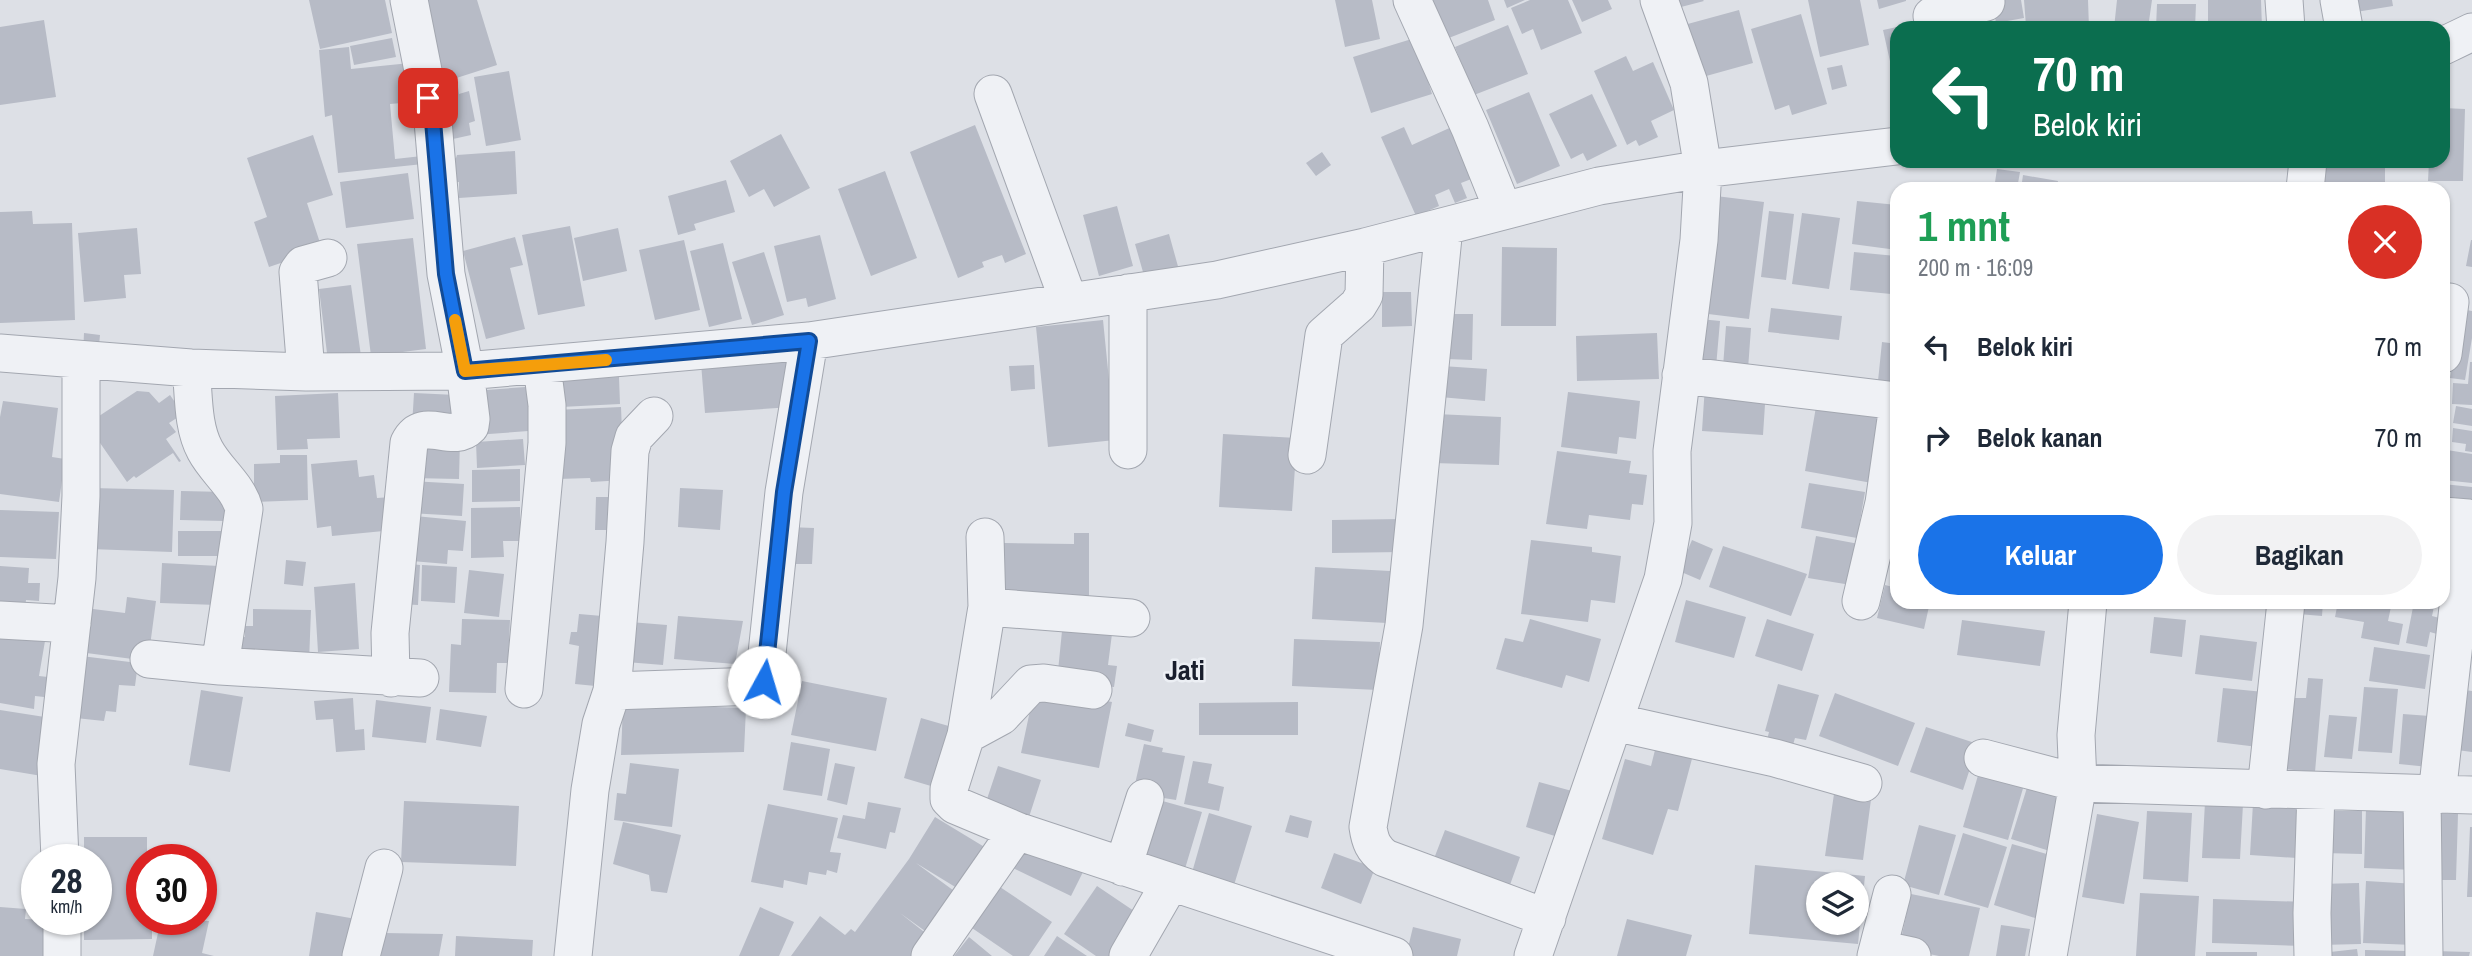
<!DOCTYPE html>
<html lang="id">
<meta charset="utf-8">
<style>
body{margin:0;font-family:"Archivo Narrow",sans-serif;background:#f2f2f3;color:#1f2937;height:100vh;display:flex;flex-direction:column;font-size:26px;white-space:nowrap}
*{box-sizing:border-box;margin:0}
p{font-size:23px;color:#747a83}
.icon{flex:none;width:38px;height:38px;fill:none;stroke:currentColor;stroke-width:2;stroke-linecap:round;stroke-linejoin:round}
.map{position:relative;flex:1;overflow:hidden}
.panel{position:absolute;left:1890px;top:182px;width:560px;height:427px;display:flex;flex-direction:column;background:#fff;border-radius:21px;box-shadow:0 2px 5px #0004}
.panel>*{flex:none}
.hud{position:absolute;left:1890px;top:21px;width:560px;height:147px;border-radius:21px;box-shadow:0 2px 5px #0004;background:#0b6e4f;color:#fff;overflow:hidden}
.buttons{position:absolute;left:1806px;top:872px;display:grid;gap:14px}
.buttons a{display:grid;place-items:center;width:63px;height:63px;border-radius:50%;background:#fff;box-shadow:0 2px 5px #0004;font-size:35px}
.speed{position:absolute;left:21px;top:844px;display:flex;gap:14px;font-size:35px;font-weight:700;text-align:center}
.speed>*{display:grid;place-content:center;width:91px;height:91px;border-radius:50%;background:#fff;box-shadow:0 2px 5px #0004;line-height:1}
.speed small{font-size:18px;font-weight:400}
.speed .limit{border:10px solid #d22;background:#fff;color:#111}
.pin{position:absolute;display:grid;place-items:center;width:60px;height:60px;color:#fff;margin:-30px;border-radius:14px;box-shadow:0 4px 10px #0006}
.me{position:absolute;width:77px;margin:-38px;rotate:6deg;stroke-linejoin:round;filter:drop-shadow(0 0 5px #0008)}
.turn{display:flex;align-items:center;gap:24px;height:147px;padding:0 28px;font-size:32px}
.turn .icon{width:91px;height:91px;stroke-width:2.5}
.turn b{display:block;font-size:49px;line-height:60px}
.round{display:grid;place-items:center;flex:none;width:74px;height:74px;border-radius:37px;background:#f2f2f3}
.summary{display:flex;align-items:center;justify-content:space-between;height:119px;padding:0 28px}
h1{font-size:42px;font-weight:700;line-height:52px;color:#1e9e55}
.cta{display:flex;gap:14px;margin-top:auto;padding:14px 28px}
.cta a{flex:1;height:80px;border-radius:42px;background:#1a73e8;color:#fff;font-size:28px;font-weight:700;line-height:80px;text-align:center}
.cta a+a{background:#f2f2f3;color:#1f2937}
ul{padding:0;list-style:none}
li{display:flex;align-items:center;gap:21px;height:91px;padding:0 28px}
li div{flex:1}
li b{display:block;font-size:26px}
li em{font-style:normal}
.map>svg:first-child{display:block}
.building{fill:#b7bbc6;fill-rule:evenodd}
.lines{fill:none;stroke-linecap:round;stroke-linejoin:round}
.minor-casing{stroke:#a3a7b0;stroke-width:39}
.minor{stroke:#eff1f5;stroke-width:37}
.route-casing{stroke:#114b97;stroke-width:18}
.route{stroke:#1a73e8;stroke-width:12}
.slow{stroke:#f59e0b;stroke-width:12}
.labels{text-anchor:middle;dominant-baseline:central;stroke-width:5;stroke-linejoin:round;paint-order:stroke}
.quarter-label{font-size:28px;font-weight:bold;fill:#191e2d;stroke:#eceff4}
</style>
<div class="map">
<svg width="2472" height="956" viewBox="0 0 2472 956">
<rect width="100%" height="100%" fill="#dde0e6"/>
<path class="building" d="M309,0H385L392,33L320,49Z
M425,0H477L497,65L444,82Z
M1335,0H1372L1380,39L1345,47Z
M1426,0H1488L1495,20L1441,41Z
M1504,0H1525L1507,8Z
M1530,0H1568L1582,33L1541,50L1533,29L1522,34L1511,8Z
M1572,0H1608L1612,9L1582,22Z
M1679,0H1703L1704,1L1681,7Z
M1808,0H1860L1869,45L1820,57Z
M1877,0H1906V1L1879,9Z
M1992,0H2021L2024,18L1996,23Z
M2024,0H2088L2089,28L2026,26Z
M2117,0H2152L2148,28H2114Z
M2208,0H2261L2262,28H2208Z
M2354,0H2392L2393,6L2356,12Z
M2157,4H2196L2195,28H2156Z
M1739,10L1753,63L1699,78L1684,25Z
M1801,14L1827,104L1792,115L1789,105L1775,110L1751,29Z
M44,20L56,97L0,105V27Z
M2333,22L2334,28H2300L2299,25Z
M1508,25L1528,74L1474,95L1455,47Z
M1897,27V88H1896L1883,30Z
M392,38L396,57L354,65L350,46Z
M1415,38L1432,94L1371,113L1353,57Z
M349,47L351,69L410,63L413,102L390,104L395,159L422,156L423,164L338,173L332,115L325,117L319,50Z
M1626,56L1633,71L1653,62L1674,110L1651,121L1658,137L1639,146L1636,140L1627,145L1594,71Z
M1842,65L1847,86L1832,90L1827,68Z
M509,71L521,140L486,146L474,77Z
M458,87L459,94L469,91L475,121L469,123L471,135L453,139L435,92Z
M1529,92L1560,166L1517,184L1486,110Z
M1592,94L1617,146L1587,161L1583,153L1571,159L1549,114Z
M2443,108L2465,109L2463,181H2428L2429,161H2443Z
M975,125L1026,254L1005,263L1002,255L982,262L984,267L958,278L910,152Z
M1456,125L1479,176L1461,183L1467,198L1455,203L1449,189L1435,195L1439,206L1416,216L1381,137L1404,127L1412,145Z
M781,134L810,188L774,207L764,189L749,197L730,161Z
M313,135L333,195L307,203L322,249L269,267L254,222L267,217L247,158Z
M515,151L517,194L459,198V182L447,183L446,159L456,158L457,155Z
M1322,152L1331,165L1316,176L1306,163Z
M2325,161H2385V189H2324Z
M1997,169L2020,172L2017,189H1994Z
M885,171L917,258L871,276L838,189Z
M408,173L414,219L346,228L340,182Z
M2023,175L2058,181L2057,189H2021Z
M726,180L735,212L694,224L696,230L678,235L668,196Z
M1716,196L1764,202L1749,319L1700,313Z
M1857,201L1897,205V250L1852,244Z
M1117,206L1133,266L1099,276L1083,215Z
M32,211L33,224L72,223L75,320L0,323V212Z
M1769,211L1794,214L1786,280L1761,277Z
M1802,213L1840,218L1829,289L1792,284Z
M570,226L585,306L538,315L522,235Z
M137,228L141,274L124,275L126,298L84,302L78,233Z
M618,228L627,271L583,281L574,238Z
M1169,234L1179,270L1145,279L1135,244Z
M820,235L836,299L808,307L806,298L787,302L774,246Z
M515,237L523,265L510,268L525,329L486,339L463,251Z
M413,238L426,349L371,356L357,244Z
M684,240L700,310L655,320L639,250Z
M2471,240H2472V267L2466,266Z
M723,243L742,319L709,327L690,251Z
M1502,247L1557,248L1556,326H1501Z
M764,252L784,315L752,325L732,262Z
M1854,252L1896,256L1891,294L1850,290Z
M351,285L361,356L328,361L319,289Z
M1382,292H1411L1412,326L1382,327Z
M1771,308L1842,316L1839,340L1768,332Z
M2461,309L2472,311V338L2465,380L2450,378Z
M1448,314H1473L1472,360L1447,359Z
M1700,319L1720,321L1716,367L1696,366Z
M1103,320L1115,440L1048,447L1036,327Z
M1726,326L1751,328L1748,369L1723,367Z
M84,333L100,335L98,356L83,355Z
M1657,333L1659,379L1577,381L1576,336Z
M1882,342L1897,344V383L1878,381Z
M789,357L792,407L705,413L701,363Z
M2470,362H2472V405L2452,404L2453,383L2468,384Z
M1034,365L1035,389L1011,391L1009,366Z
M1442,366L1487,369L1485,401L1440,397Z
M619,377L620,404L561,407L560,380Z
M1705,385L1766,389L1763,435L1702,431Z
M539,386L542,430L475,435L473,391Z
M137,391L149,392L159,403L170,395L183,414L169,423L176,432L166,439L181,461L179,462L173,453L136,478L134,476L127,482L87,424Z
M1568,392L1640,401L1636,439L1619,437L1617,454L1561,447Z
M338,393L340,438L307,439L308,449L277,450L275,396Z
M414,393L456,395L453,428L412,426Z
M3,401L58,408L52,457L65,459L59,502L0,494V417Z
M1817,401L1885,413L1872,483L1805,471Z
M2456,406L2472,409V426L2453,423Z
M621,407L624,480L591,482L590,478L558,479L555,410Z
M1436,414L1501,417L1499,465L1433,463Z
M2453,428L2472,431V452L2465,451L2466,444L2452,442Z
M1223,434L1297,438L1292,511L1219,507Z
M412,439L460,440L459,479L411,478Z
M523,439L525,465L477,468L476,442Z
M2447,450L2472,454V483L2443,480Z
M1557,451L1631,461L1629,473L1647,475L1643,505L1632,504L1630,520L1589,515L1587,529L1546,524Z
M280,455H307L308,500L254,502V464L280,463Z
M357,460L359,477L374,475L377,498L391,497L394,530L332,536L331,526L317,528L311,464Z
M520,469V501L472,502V470Z
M411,481L464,484L462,516L409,513Z
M1809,483L1865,492L1857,538L1801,528Z
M2443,484L2472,487V516L2443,513Z
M92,488L174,490L172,552L90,549Z
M680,488L723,490L720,530L678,527Z
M181,491L226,492L225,521L180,520Z
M596,497H621L620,530H595Z
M520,507V541H503L504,557L471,558V508Z
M0,510L59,512L56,559L0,557Z
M405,515L466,521L463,551L448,550L447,564L400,560Z
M1402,519V552L1332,553V520Z
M788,527L814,528L812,564H787Z
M178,531H223L222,556H178Z
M1074,533H1089V610L1003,606L1004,543L1074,544Z
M1816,536L1859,544L1851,585L1808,578Z
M1531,540L1592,547V552L1621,556L1615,603L1591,600L1588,622L1521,614Z
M1692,540L1713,549L1700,580L1679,571Z
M1723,546L1807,574L1791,616L1709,587Z
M286,560L306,562L303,586L284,584Z
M162,563L219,566L217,605L160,603Z
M401,563L420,565L418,605L399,604Z
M422,565L457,567L455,603L421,601Z
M0,566L29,568L28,583H40L39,601L26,600L24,617L0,616Z
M1315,567L1390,571L1387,623L1312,619Z
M469,570L504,574L499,617L464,613Z
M355,583L359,649L318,652L314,587Z
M1885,585L1897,588V602H1930L1924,629L1877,618Z
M127,597L156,601L148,661L71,651L77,607L125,613Z
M1686,600L1746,617L1734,658L1675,642Z
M2298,602H2323L2322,616L2298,614Z
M2338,602H2392L2388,621L2403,624L2399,645L2361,638L2364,622L2335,617Z
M2414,602H2435L2432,616L2447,620L2444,636L2430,632L2427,647L2406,643Z
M253,609L311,610L309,662L233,660L234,637H245V626H253Z
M579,614L614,617L606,687L575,684L579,646L569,644L571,632H577Z
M678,616L743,621L735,664L674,659Z
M2154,617L2186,620L2182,657L2150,653Z
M462,619L510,620L508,663H497L496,693L449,692L451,644L461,645Z
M1530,619L1601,639L1589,682L1566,675L1562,688L1496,669L1505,638L1523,642Z
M1767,619L1814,634L1802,671L1755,656Z
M1962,620L2045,631L2040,666L1957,655Z
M1063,621L1113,626L1108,665L1117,666L1114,687L1057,681Z
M630,622L667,625L663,665L626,662Z
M0,634L45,641L39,676L48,677L44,697L35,696L34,709L0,703Z
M2200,635L2257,642L2252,681L2195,674Z
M1294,639L1380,642L1378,690L1292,686Z
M2374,647L2430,655L2425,689L2369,681Z
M73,655L138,663L135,686L119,685L116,712L106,711L104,721L66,717Z
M2308,678L2323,679L2315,772L2283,769L2289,698H2306Z
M802,681L887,698L876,751L791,735Z
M1778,684L1819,695L1806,740L1795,738L1790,755L1765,748L1769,732L1765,731Z
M1035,687L1112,702L1099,768L1021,753Z
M2364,687L2398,689L2392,753L2358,751Z
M2223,688L2264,692L2258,747L2217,742Z
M201,690L243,697L230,772L189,765Z
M2465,690L2472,691V752L2457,750Z
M1835,693L1915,723L1898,766L1819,736Z
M353,698L355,730L364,729L365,750L336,752L333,719L316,720L314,701Z
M376,700L431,707L426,743L372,737Z
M1298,702V735H1199V703Z
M623,704L746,708L744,752L621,755Z
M440,709L487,716L481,747L436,740Z
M0,710L51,718L42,776L0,769Z
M2403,714L2443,717L2439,768L2399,764Z
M2329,715L2357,717L2352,759L2324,757Z
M921,718L959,729L941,789L904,778Z
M1128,723L1154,730L1151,742L1125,736Z
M1926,727L1978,744L1963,790L1910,772Z
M791,742L830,749L822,796L783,790Z
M1144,744L1163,748L1162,752L1185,756L1176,800L1133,793Z
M1656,746L1693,755L1678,811L1668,809L1653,855L1602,839L1625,759L1651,766Z
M1193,761L1212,764L1208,783L1224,787L1219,811L1184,804Z
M630,763L679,769L672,827L614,820L617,793L626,794Z
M835,763L855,767L847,805L827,800Z
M1981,765L2026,778L2008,840L1963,827Z
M998,766L1041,780L1029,817L986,802Z
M2030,778L2073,791L2053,852L2011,839Z
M1539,782L1572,791L1558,837L1526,827Z
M1835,787L1872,792L1863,860L1825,856Z
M1159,800L1202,812L1181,882L1139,870Z
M404,801L519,806L516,866L401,862Z
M868,802L901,808L895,833L890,832L886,849L837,838L843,815L865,819Z
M2205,802L2243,804L2240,859L2202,858Z
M2253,803L2300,806L2297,858L2250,855Z
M768,804L838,818L830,852L841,853L837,873L827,870L826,875L809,872L807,885L784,880L783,888L751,882Z
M2366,809L2417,811L2415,870L2364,868Z
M2147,811L2192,813L2188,882L2143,879Z
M2326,811H2362V854L2324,853Z
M1209,813L1252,826L1231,895L1189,883Z
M2431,813L2458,814L2456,880H2429Z
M2097,814L2139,822L2124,904L2082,897Z
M1290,815L1312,821L1308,838L1285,832Z
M935,817L996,854L970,896L916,863L961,896L932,936L900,913L928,935L912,956H791L820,916L845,935L851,929L855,932L909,859Z
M623,822L681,835L667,893L651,891L649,875L613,864Z
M1919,825L1956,835L1939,895L1903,885Z
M2470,827H2472V897H2467Z
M1445,830L1520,857L1506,896L1430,869Z
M1963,833L2007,847L1988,908L1944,895Z
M84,837H147V859H142V919H152V939L84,940V919H96V859H84Z
M1024,839L1085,868L1071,896L1011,867Z
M2012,844L2057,857L2038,919L1994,905Z
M1334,853L1375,868L1361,904L1321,888Z
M1755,865L1865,876L1858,944L1749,934ZM1818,884H1857V922H1818Z
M2366,881L2417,884L2414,945L2363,943Z
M2359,883L2361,944L2320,945L2318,884Z
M1097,886L1134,911L1115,940L1120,943L1111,956H1096L1064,934Z
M1000,887L1052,922L1029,956H1013L972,928Z
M2140,893L2199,896L2195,956H2136Z
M1911,894L1980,908L1969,956H1939L1899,948Z
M2213,899L2307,902L2305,946L2212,943Z
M0,907L26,909L25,919L46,920L43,956H0Z
M760,907L794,922L779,956H739Z
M316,912L356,919L350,956H309Z
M161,919L209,921L202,953L214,956H153Z
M1627,919L1692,935L1686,956H1617Z
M2001,925L2030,929L2025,956H1996Z
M1413,927L1461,939L1457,956H1406Z
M384,933L443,934L439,956H381Z
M456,936L533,940L532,956H455Z
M1057,936L1087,956H1044Z
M969,937L992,956H954Z
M2357,949L2358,956H2322L2321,953Z
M2365,950L2408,951L2407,956H2365Z
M2434,951L2470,952L2469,956H2434Z
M2206,952H2257V956H2206Z"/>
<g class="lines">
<g class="minor-casing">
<path id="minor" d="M1412,0L1470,128L1503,210
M2284,0L2286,28
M2339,0L2344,28
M1932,16L1986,2
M2443,46L2472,32
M993,94L1069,302
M2305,189L2308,161
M1444,227L1404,625L1368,827C1370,841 1373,849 1385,858L1547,918
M1128,293V450
M0,353L191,368L306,372L465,371L809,341L1217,280L1365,247L1599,186L1703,169L1897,146
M2443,354L2450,302
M191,368C194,394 192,426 205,450C216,471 238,486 244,509L220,666L420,678
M306,372L298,272L303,265L328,258
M1681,375L1897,401
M1307,455L1324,335L1358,305L1364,295L1365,247
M985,537L987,607
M1861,601L1884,503L1897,412
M1131,618L987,607L966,735L949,789V799L955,805L1017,831L1394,956
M0,620L72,624
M149,659L220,666
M391,678L390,633L409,443C423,414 452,445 470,426L471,419L465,371L446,274L433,121L409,0
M524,689L547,443V405L542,366
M612,691L757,686L764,682L784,492L809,341
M1614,722L1775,758L1863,783
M966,735L1001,716L1031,684L1044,683L1093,690
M1983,758L2078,783L2472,795
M2266,790L2286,602
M2422,794L2424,956
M2437,795L2468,518L2443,516
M60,859L56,764L77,578L81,496V361
M1123,867L1145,798
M1879,949L1912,956
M62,956V919
M361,956L384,868
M573,956L590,790L601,724L612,691L625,542L630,451L634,437L654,416
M930,956L1017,831
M1128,956L1170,883
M1533,956L1663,579L1673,523L1672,451L1699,240L1703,169L1689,83L1659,0
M1876,956L1892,894
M2048,956L2078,783L2076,735L2088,602
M2313,956L2312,913L2316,792"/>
</g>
<use href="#minor" class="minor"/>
</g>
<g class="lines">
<g class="route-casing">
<path id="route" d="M428,98L433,121L446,274L465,371L809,341L784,492L764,682"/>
</g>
<use href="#route" class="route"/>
<path class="slow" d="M455,320L465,371L606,360"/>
</g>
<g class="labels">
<g class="quarter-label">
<text x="1185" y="670">Jati</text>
</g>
</g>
</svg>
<div class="buttons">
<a><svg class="icon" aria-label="layers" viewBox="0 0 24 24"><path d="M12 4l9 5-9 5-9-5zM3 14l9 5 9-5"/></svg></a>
</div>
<div class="speed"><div>28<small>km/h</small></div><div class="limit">30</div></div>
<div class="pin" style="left:428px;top:98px;background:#d93025"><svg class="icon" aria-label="arrive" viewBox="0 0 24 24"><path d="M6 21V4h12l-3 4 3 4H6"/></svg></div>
<svg class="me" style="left:764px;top:682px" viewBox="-20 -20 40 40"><circle r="19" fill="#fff"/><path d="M0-13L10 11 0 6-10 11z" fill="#1a73e8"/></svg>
<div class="hud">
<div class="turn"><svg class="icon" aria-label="left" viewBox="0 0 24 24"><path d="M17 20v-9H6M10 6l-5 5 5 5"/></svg><div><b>70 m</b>Belok kiri</div></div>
</div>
<section class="panel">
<div class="summary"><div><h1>1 mnt</h1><p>200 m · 16:09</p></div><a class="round" style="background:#d93025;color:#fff"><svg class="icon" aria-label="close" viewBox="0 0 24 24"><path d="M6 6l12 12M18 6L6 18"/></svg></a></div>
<ul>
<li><svg class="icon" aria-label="left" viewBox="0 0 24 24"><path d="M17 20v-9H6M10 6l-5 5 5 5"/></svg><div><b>Belok kiri</b></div><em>70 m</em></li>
<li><svg class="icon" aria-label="right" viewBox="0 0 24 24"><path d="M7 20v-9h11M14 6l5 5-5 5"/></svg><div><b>Belok kanan</b></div><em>70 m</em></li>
</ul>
<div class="cta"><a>Keluar</a><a>Bagikan</a></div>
</section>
</div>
